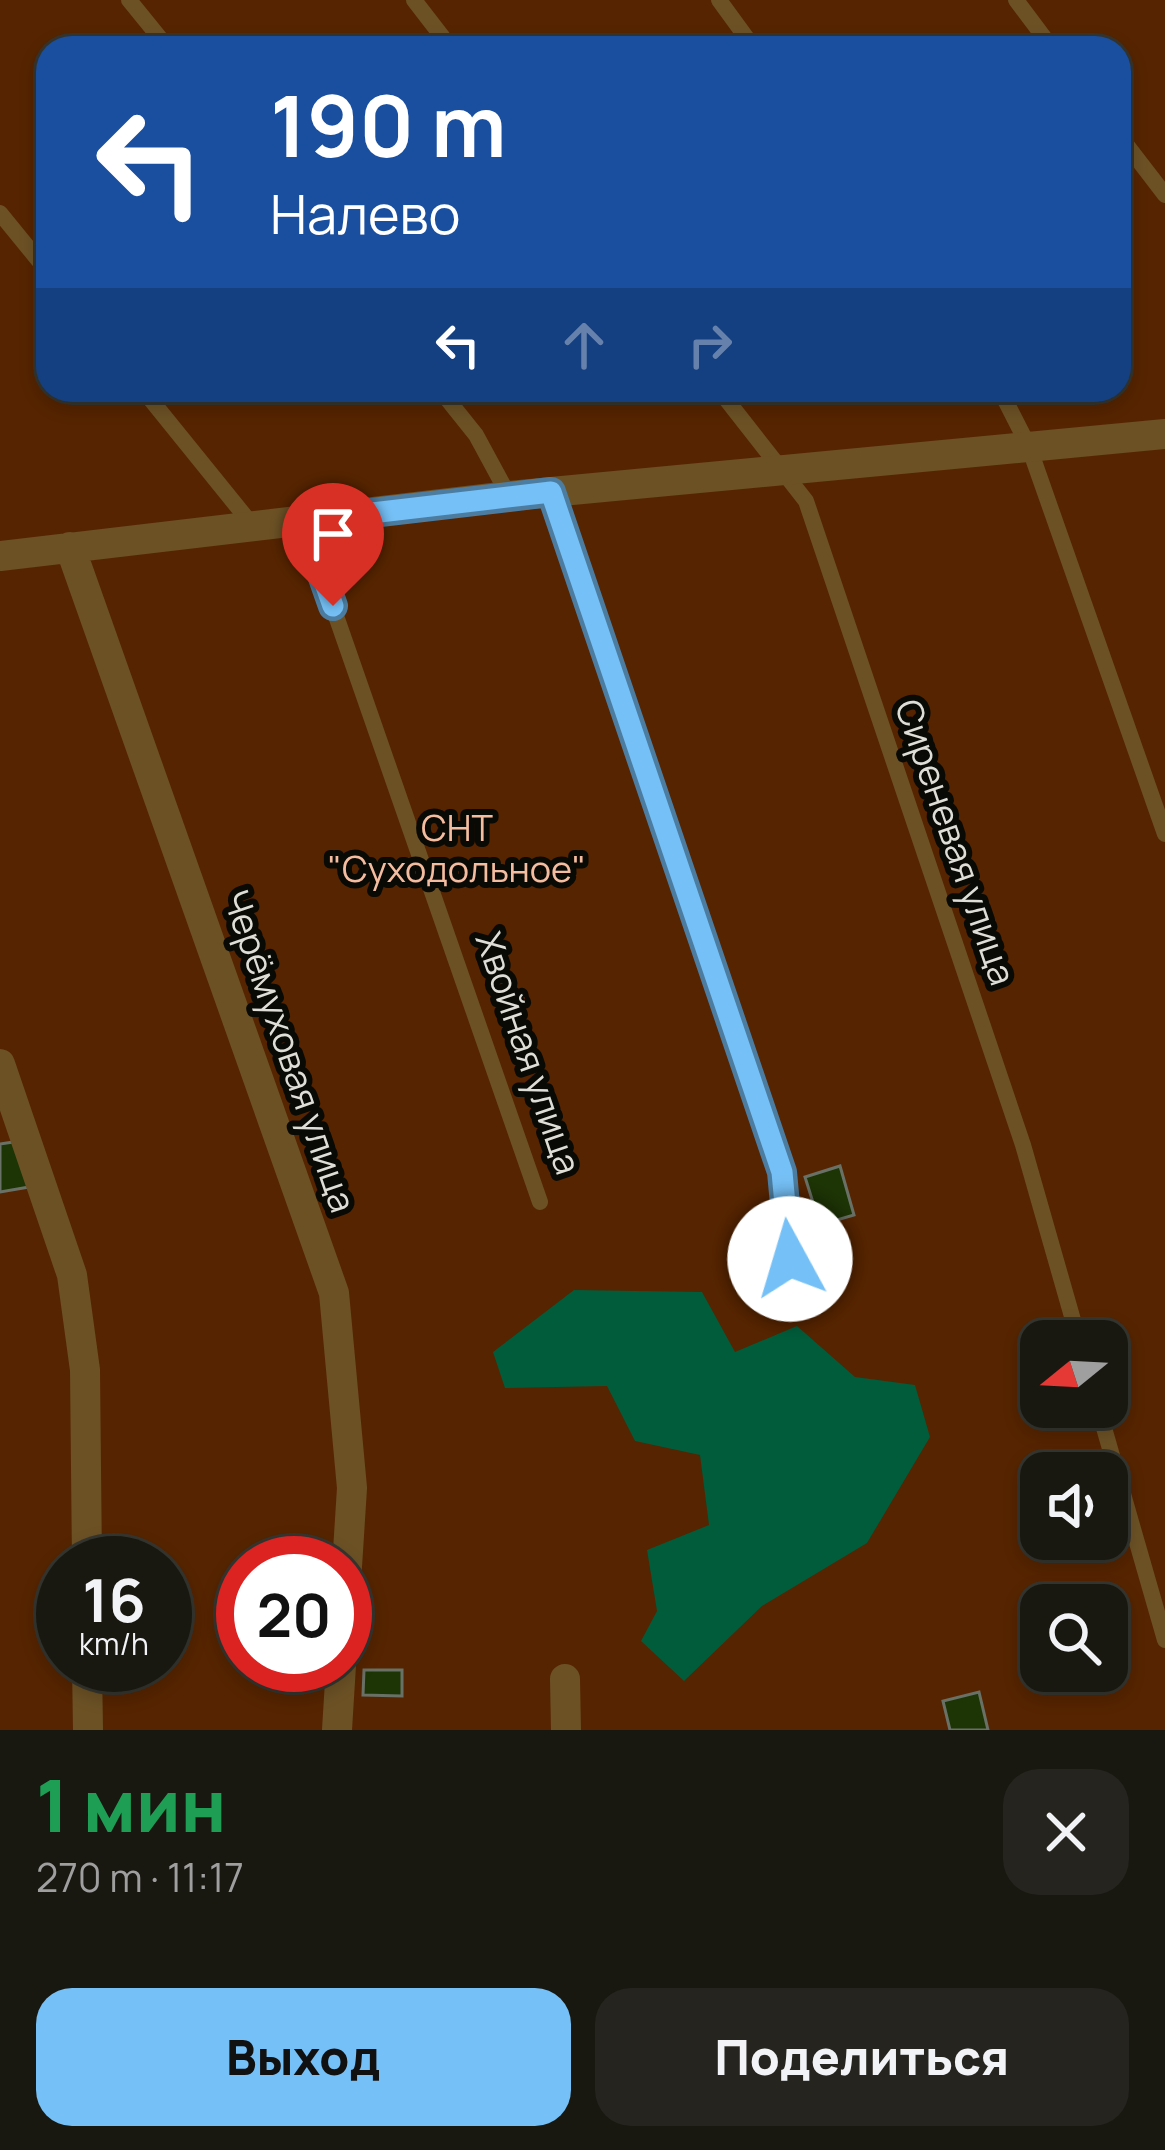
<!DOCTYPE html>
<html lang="ru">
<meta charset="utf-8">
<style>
body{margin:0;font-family:Manrope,sans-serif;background:#25241e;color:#f1f3f6;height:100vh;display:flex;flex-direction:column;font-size:45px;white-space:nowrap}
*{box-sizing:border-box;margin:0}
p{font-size:39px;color:#9f9f9f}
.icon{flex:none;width:66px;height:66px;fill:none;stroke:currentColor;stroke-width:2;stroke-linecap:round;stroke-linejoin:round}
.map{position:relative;height:1730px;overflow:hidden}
.drawer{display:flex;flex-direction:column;background:#181710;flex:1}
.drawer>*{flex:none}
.guide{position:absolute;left:36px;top:36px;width:1095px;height:366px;border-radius:36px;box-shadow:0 6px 18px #0003,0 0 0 3px #363630;background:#1a4fa0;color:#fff;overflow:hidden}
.needle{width:78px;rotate:252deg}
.buttons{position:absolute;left:1020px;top:1320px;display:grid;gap:24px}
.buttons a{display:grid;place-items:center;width:108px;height:108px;border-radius:24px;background:#181710;box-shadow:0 6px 18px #0003,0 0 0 3px #363630;font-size:60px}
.speed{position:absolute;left:36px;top:1536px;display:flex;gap:24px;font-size:60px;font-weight:700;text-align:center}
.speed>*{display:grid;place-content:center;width:156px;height:156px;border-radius:50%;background:#181710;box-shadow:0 6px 18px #0003,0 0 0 3px #363630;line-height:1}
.speed small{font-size:30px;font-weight:400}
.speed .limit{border:18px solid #d22;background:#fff;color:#111}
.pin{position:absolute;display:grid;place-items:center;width:102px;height:102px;color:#fff;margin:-123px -51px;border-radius:50% 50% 50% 0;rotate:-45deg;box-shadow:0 0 12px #0007}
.pin .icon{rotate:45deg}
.me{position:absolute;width:132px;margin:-66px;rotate:354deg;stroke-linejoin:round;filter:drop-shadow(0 0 9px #0008)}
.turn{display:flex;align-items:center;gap:42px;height:252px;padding:0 36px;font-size:54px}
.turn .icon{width:156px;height:156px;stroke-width:2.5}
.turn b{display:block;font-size:84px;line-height:102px}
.lanes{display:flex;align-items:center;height:114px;padding:0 36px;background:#0003;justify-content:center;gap:60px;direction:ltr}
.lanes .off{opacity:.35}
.round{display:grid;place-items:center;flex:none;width:126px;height:126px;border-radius:36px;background:#25241e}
.head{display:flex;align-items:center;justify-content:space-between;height:204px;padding:0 36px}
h1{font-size:72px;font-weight:800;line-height:90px;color:#1e9e55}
.action{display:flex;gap:24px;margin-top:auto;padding:24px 36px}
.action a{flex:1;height:138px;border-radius:36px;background:#75c0f6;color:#111;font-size:48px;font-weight:800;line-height:138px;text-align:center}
.action a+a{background:#25241e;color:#f1f3f6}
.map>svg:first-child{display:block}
.green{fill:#562400;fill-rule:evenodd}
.water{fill:#005c3a}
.building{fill:#1d3405;stroke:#697065;stroke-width:3}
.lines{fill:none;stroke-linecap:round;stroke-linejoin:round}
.lane{stroke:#6c5125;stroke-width:16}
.street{stroke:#6c5125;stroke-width:30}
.route-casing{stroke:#4c7da0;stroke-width:30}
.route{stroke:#75c0f6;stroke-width:21}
.labels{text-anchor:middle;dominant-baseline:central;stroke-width:12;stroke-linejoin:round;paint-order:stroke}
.park-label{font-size:36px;fill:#f4bd9f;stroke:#090905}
.street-label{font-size:36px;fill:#deddd6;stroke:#090905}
</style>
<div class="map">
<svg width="1165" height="1730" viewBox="0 0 1165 1730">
<rect width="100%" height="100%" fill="#201f15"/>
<path class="green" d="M0,0H1165V1730H0ZM48,48H1119V390H48ZM1041,1341H1107V1407H1041ZM1041,1473H1107V1539H1041ZM63,1563H165V1665H63ZM243,1563H345V1665H243ZM1041,1605H1107V1671H1041Z"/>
<path class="water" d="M574,1290L702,1292L735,1352L797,1326L855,1377L915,1385L930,1437L867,1543L762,1606L684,1681L641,1641L657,1611L647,1550L709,1525L700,1455L635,1441L607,1386L505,1388L493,1352Z"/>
<path class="building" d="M20,1141L29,1187L0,1192V1144Z
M840,1166L854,1215L820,1225L805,1177Z
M364,1670H402V1696L363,1695Z
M979,1692L988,1730H950L943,1701Z"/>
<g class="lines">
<path class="lane" d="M129,0L168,48
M414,0L451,48
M719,0L754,48
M1016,0L1052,48
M1119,135L1165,195
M0,213L48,272
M143,390L253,526
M440,390L476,435L509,496
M719,390L806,501L1023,1145L1079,1341
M1000,390L1029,447L1165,834
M551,492L782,1172L791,1259
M303,521L540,1202
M1098,1407L1165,1640"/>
<path class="street" d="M70,547L334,1293L352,1488L345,1598
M0,556L509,496L1165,434
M0,1064L72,1275L85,1370L87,1563
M87,1665L88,1730
M565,1679L566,1730
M337,1730L341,1665"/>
</g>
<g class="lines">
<g class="route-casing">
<path id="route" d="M333,606L303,521L551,492L782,1172L790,1259"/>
</g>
<use href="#route" class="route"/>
</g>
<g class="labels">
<g class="park-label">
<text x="457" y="827">СНТ<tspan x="457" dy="41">"Суходольное"</tspan></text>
</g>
<g class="street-label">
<text transform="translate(956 842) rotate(71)">Сиреневая улица</text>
<text transform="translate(290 1051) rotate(71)">Черёмуховая улица</text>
<text transform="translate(529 1053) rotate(71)">Хвойная улица</text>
</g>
</g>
</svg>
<div class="buttons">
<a><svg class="needle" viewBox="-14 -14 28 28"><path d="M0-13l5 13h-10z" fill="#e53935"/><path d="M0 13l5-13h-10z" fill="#9f9f9f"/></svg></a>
<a><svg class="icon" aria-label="sound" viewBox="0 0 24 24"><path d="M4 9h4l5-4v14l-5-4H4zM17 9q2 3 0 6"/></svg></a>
<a><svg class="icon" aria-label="search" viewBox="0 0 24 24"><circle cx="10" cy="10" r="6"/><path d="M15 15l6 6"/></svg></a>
</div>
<div class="speed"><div>16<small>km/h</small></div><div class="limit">20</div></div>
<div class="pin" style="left:333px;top:606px;background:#d93025"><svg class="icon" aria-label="arrive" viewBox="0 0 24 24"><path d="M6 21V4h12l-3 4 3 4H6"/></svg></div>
<svg class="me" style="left:790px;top:1259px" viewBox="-20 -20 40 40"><circle r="19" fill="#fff"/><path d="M0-13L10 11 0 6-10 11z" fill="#75c0f6"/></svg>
<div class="guide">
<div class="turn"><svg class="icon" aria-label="left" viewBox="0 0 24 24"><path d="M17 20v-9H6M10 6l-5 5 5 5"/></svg><div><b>190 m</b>Налево</div></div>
<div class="lanes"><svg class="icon" aria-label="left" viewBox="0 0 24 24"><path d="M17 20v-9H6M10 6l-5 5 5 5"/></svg><svg class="icon off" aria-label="ahead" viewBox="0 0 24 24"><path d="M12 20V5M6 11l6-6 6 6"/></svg><svg class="icon off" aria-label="right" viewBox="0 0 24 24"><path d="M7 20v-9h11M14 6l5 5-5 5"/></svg></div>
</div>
</div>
<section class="drawer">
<div class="head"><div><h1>1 мин</h1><p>270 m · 11:17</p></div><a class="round"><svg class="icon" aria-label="close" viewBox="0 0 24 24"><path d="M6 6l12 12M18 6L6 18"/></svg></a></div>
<div class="action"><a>Выход</a><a>Поделиться</a></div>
</section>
